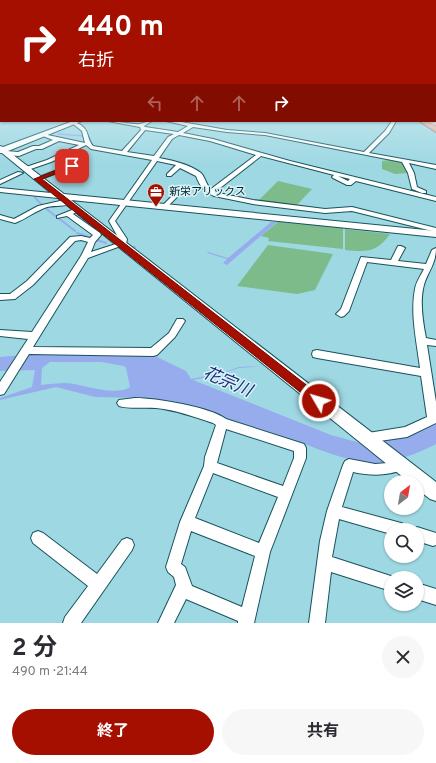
<!DOCTYPE html>
<html lang="ja">
<meta charset="utf-8">
<style>
body{margin:0;font-family:Overpass,"Noto Sans JP",sans-serif;background:#f7f7f7;color:#2b2b33;height:100vh;display:flex;flex-direction:column;font-size:15px;white-space:nowrap}
*{box-sizing:border-box;margin:0}
p{font-size:13px;color:#7c7c81}
.icon{flex:none;width:22px;height:22px;fill:none;stroke:currentColor;stroke-width:2;stroke-linecap:round;stroke-linejoin:round}
.map{position:relative;height:623px;overflow:hidden}
.details{display:flex;flex-direction:column;background:#fff;flex:1}
.details>*{flex:none}
.banner{position:absolute;left:0px;top:0px;width:436px;height:122px;box-shadow:0 1px 3px #0004;background:#a40f00;color:#fff;overflow:hidden}
.needle{width:26px;rotate:31deg}
.tools{position:absolute;left:384px;top:475px;display:grid;gap:8px}
.tools a{display:grid;place-items:center;width:40px;height:40px;border-radius:50%;background:#fff;box-shadow:0 1px 3px #0004;font-size:20px}
.pin{position:absolute;display:grid;place-items:center;width:34px;height:34px;color:#fff;margin:-17px;border-radius:8px;box-shadow:0 2px 6px #0006}
.me{position:absolute;width:44px;margin:-22px;rotate:308deg;stroke-linejoin:round;filter:drop-shadow(0 0 3px #0008)}
.turn{display:flex;align-items:center;gap:14px;height:84px;padding:0 12px;font-size:18px}
.turn .icon{width:52px;height:52px;stroke-width:2.5}
.turn b{display:block;font-size:28px;line-height:34px}
.lanes{display:flex;align-items:center;height:38px;padding:0 12px;background:#0003;justify-content:center;gap:20px;direction:ltr}
.lanes .off{opacity:.35}
.round{display:grid;place-items:center;flex:none;width:42px;height:42px;border-radius:21px;background:#f7f7f7}
.head{display:flex;align-items:center;justify-content:space-between;height:68px;padding:0 12px}
h1{font-size:24px;font-weight:700;line-height:30px}
.action{display:flex;gap:8px;margin-top:auto;padding:8px 12px}
.action a{flex:1;height:46px;border-radius:24px;background:#a40f00;color:#fff;font-size:16px;font-weight:700;line-height:46px;text-align:center}
.action a+a{background:#f7f7f7;color:#2b2b33}
.map>svg:first-child{display:block}
.green{fill:#7dbb8b}
.water{fill:#97aced;fill-rule:evenodd}
.lines{fill:none;stroke-linecap:round;stroke-linejoin:round}
.stream-far1{stroke:#97aced;stroke-width:1.5}
.stream{stroke:#97aced;stroke-width:2}
.minor-casing{stroke:#18535d;stroke-width:2}
.tertiary-casing{stroke:#18535d;stroke-width:2}
.secondary-casing{stroke:#18535d;stroke-width:2}
.trunk-casing{stroke:#997069;stroke-width:2}
.minor{fill:#fff;fill-rule:evenodd}
.tertiary{fill:#fff;fill-rule:evenodd}
.secondary{fill:#f8e1dd;fill-rule:evenodd}
.trunk{fill:#ecafa4;fill-rule:evenodd}
.route{fill:#a40f00;stroke:#6b0a00}
.labels{text-anchor:middle;dominant-baseline:central;stroke-width:3;stroke-linejoin:round;paint-order:stroke}
.far-poi-label{font-size:11px;fill:#082024;stroke:#d7f3f9;text-anchor:start}
.near-water-label{font-size:17px;font-style:italic;fill:#202c76;stroke:#d7f3f9}
</style>
<div class="map">
<svg width="436" height="623" viewBox="0 0 436 623">
<rect width="100%" height="100%" fill="#9ed8e3"/>
<path class="green" d="M388,160L403,162L408,171L407,173L395,174L382,169V161Z
M278,181L312,189L297,205L258,201Z
M279,221L343,228V249L268,241L269,238L261,236Z
M345,229L390,234C376,253 367,252 345,250Z
M268,245L333,254L315,290L297,294L237,286Z"/>
<path class="water" d="M271,222H277L227,265L223,263L227,259L207,253L208,252L228,258Z
M35,354H111L155,356L186,371L191,379L222,373L239,367L264,366L239,368L221,374L193,380L331,435L364,444L383,442L407,434L436,419V444C419,453 400,460 381,463C362,466 315,449 298,441L172,402L150,398L95,397L56,387L0,400V398L32,387L35,370L0,371V357ZM50,362H101L124,366L126,368L130,387C115,397 83,384 66,383C58,383 49,384 41,385L42,368Z"/>
<g class="lines">
<path class="stream-far1" d="M58,134L85,136"/>
<path class="stream" d="M34,196C44,210 62,220 75,231
M77,233L92,238
M97,240L106,243
M133,247H135"/>
<g class="minor-casing">
<path id="minor" d="M435,80H436V82H435Z
M0,87H1V89H0Z
M435,88H436V90H435Z
M0,112H1V114H0Z
M108,121C115,121 136,125 140,124C145,123 147,121 152,121L144,126L145,127L178,132L188,126L166,121H176L227,130L265,133L364,152L385,131L392,121H396L389,133L369,153L436,165V169L409,163L414,173L417,187L426,191V193H422L412,189L408,173L402,162L265,135L227,132L193,127L183,133L213,139L290,161L436,197V201L356,181L351,185H347L333,178L332,177L334,175L261,156L215,192L218,193L253,200L325,209L352,207L436,228V232L352,211L325,213L253,204L214,196C205,192 200,187 196,176L180,168L171,176H167V174L176,165L157,161L115,221L127,239L126,244L88,258L33,347L151,348L169,333L177,319H183L185,321L175,337L157,355L153,356L29,354L4,394L0,395V382L28,339L0,336V330L32,332L81,256L88,242L81,240L75,241L33,285L15,299L0,300V294H10L27,281L70,237L81,236L90,238L93,235L67,216L57,218V216L72,210H76V212L73,214L100,233L101,235L95,242L91,252L119,243V239L109,221L152,160L91,149L86,145L66,155L86,159V161L62,157L51,162L25,171L23,170V168L47,160L79,145L59,141L42,149H36L19,156L6,155L3,153L6,151L18,152L33,146H39L53,140L43,136V134L85,143L82,131L72,123L74,122C91,128 85,136 93,146L122,151L141,130L140,127ZM145,130L174,134L168,137L154,156L127,152ZM179,135L210,141L256,155L211,189C206,185 205,177 201,173C191,165 171,160 159,158L172,139ZM338,176L350,179L348,181Z
M70,165L75,166L39,180L34,179Z
M18,172L23,173L0,184V180Z
M173,195L178,196L167,207H163V205Z
M60,201H69L72,203C66,207 55,205 47,207C35,211 26,219 15,223L0,219V215L14,219L38,206Z
M398,246H401L405,248L398,261L426,264L432,250L436,248C436,266 426,273 423,289C420,304 423,323 426,338L436,340V346L427,345L436,402V423L407,437L366,443L362,442L360,438L362,434L405,427L427,417L421,376L317,358L313,357L312,354L313,351L317,350L420,368C417,343 410,314 415,289C416,282 421,275 424,269L367,262L349,311L344,316L341,317L336,314L341,309L361,257L391,260Z
M135,398C156,398 210,407 226,419L304,444L306,448V458L270,552L254,623H238V621L186,599L174,623H158L176,585L174,577L168,572L166,567L180,522L204,466L205,457L216,425L213,423C195,417 176,410 156,408C145,407 128,409 119,406L117,403L119,400ZM226,429L294,451V458L283,486L217,463ZM213,473L278,497L259,543L195,518ZM191,531L255,556L242,607L192,586L185,567L181,564Z
M349,459L375,464L388,463L401,459L405,461L407,465L405,469C387,476 372,476 353,472L342,507L401,523L406,525L408,530H391V534L339,519L332,557L397,578H391V591L331,572L325,623H309L320,541L327,511L343,465L345,461Z
M417,527L436,533V545L433,546L417,541V530H412Z
M38,531L43,533L97,574L122,540L127,538L132,540L134,545L132,550L81,623H63L65,617L88,586L33,543L31,538L33,533Z
M417,583L436,589V605L417,599Z"/>
</g>
<g class="tertiary-casing">
<path id="tertiary" d="M73,121H82L8,151L64,194L436,231V237L71,200L436,482V501L430,499L417,489V482H409L58,198L0,192V188L51,193L2,153H0V146L3,147Z"/>
</g>
<g class="secondary-casing">
<path id="secondary" d="M421,121H436V125L422,123Z"/>
</g>
<g class="trunk-casing">
<path id="trunk" d="M419,121H428L436,126V132Z"/>
</g>
<use href="#minor" class="minor"/>
<use href="#tertiary" class="tertiary"/>
<use href="#secondary" class="secondary"/>
<use href="#trunk" class="trunk"/>
</g>
<linearGradient id="sky" x2="0" y2="1"><stop stop-color="#87b1ea"/><stop offset="0.47" stop-color="#d3edf2"/><stop offset="1" stop-color="#d3edf2" stop-opacity="0"/></linearGradient>
<rect width="436" height="165" fill="url(#sky)"/>
<path class="route" d="M70,165L75,166L42,179L323,398L325,401L323,404L319,406L315,404L34,179Z"/>
<defs>
<g id="office-pin" transform="scale(0.9)"><path d="M0 17L-7.5 6A9.5 9.5 0 1 1 7.5 6Z" fill="#a40f00" stroke="#d7f3f9"/><path d="M-6-3h4V-5.5h4V-3h4V5H-6ZM-1-4.5V-3h2v-1.5ZM-6 0V1H6V0Z" fill="#fff"/></g>
</defs>
<g fill-rule="evenodd">
<use href="#office-pin" x="156" y="192"/>
</g>
<g class="labels">
<g class="far-poi-label">
<text x="169" y="192">新栄アリックス</text>
</g>
<g class="near-water-label">
<text transform="translate(227 383) rotate(23)">花宗川</text>
</g>
</g>
</svg>
<div class="tools">
<a><svg class="needle" viewBox="-14 -14 28 28"><path d="M0-13l5 13h-10z" fill="#e53935"/><path d="M0 13l5-13h-10z" fill="#7c7c81"/></svg></a>
<a><svg class="icon" aria-label="search" viewBox="0 0 24 24"><circle cx="10" cy="10" r="6"/><path d="M15 15l6 6"/></svg></a>
<a><svg class="icon" aria-label="layers" viewBox="0 0 24 24"><path d="M12 4l9 5-9 5-9-5zM3 14l9 5 9-5"/></svg></a>
</div>
<div class="pin" style="left:72px;top:166px;background:#d93025"><svg class="icon" aria-label="arrive" viewBox="0 0 24 24"><path d="M6 21V4h12l-3 4 3 4H6"/></svg></div>
<svg class="me" style="left:319px;top:401px" viewBox="-20 -20 40 40"><circle r="17" fill="#a40f00" stroke="#fff" stroke-width="3"/><path d="M0-11L8 9 0 5-8 9z" fill="#fff"/></svg>
<div class="banner">
<div class="turn"><svg class="icon" aria-label="right" viewBox="0 0 24 24"><path d="M7 20v-9h11M14 6l5 5-5 5"/></svg><div><b>440 m</b>右折</div></div>
<div class="lanes"><svg class="icon off" aria-label="left" viewBox="0 0 24 24"><path d="M17 20v-9H6M10 6l-5 5 5 5"/></svg><svg class="icon off" aria-label="ahead" viewBox="0 0 24 24"><path d="M12 20V5M6 11l6-6 6 6"/></svg><svg class="icon off" aria-label="ahead" viewBox="0 0 24 24"><path d="M12 20V5M6 11l6-6 6 6"/></svg><svg class="icon" aria-label="right" viewBox="0 0 24 24"><path d="M7 20v-9h11M14 6l5 5-5 5"/></svg></div>
</div>
</div>
<section class="details">
<div class="head"><div><h1>2 分</h1><p>490 m · 21:44</p></div><a class="round"><svg class="icon" aria-label="close" viewBox="0 0 24 24"><path d="M6 6l12 12M18 6L6 18"/></svg></a></div>
<div class="action"><a>終了</a><a>共有</a></div>
</section>
